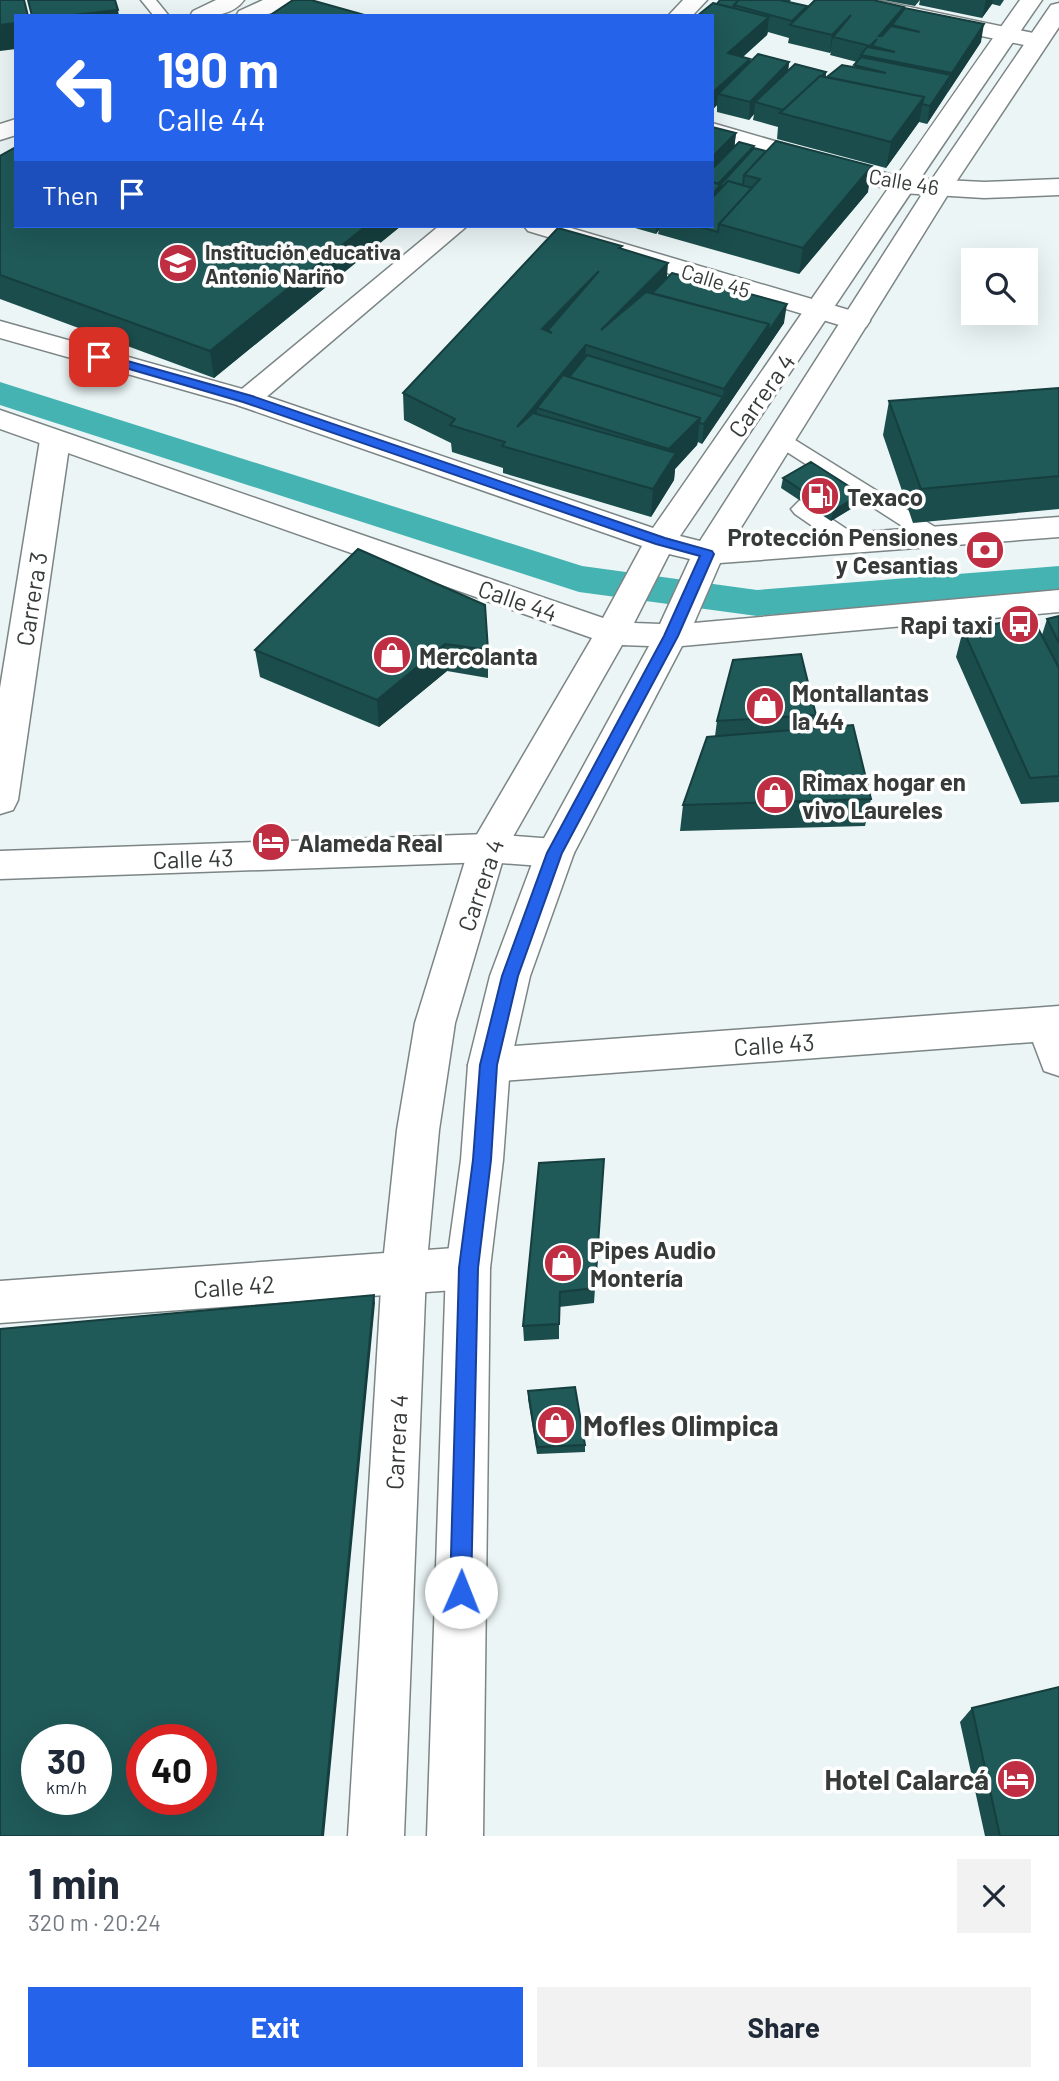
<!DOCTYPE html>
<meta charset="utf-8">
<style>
body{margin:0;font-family:Barlow,sans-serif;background:#f2f2f3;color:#1f2937;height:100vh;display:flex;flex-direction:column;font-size:26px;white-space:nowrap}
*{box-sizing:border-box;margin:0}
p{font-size:23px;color:#747a83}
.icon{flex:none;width:38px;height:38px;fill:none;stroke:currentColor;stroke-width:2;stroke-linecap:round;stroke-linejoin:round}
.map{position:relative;height:1836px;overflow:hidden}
.details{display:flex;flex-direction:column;background:#fff;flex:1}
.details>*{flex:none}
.guide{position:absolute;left:14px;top:14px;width:700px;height:214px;border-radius:0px;box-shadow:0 7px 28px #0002;background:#2563eb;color:#fff;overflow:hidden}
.buttons{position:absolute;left:961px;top:248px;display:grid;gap:14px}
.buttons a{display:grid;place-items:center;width:77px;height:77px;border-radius:0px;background:#fff;box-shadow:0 7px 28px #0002;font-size:35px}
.speed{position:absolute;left:21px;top:1724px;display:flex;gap:14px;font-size:35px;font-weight:700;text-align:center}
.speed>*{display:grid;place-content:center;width:91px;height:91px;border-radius:50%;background:#fff;box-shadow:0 7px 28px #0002;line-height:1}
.speed small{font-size:18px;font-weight:400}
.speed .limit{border:10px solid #d22;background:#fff;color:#111}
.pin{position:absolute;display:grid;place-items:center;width:60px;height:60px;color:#fff;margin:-30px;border-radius:14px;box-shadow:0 4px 10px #0006}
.me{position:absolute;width:77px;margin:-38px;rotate:1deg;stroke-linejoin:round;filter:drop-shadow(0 0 5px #0008)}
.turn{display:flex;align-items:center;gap:24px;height:147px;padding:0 28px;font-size:32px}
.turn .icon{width:91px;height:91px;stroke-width:2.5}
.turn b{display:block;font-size:49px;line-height:60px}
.then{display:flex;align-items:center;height:66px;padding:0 28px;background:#0003;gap:14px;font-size:26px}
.round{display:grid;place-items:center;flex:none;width:74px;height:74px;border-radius:0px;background:#f2f2f3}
.summary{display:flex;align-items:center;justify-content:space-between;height:119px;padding:0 28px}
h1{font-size:42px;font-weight:700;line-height:52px}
.button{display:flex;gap:14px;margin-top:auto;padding:14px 28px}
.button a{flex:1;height:80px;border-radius:0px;background:#2563eb;color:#fff;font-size:28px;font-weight:700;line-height:80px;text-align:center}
.button a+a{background:#f2f2f3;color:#1f2937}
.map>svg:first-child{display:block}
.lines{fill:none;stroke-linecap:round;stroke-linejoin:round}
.canal{fill:#44b3b2;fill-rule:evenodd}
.lane-casing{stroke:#7c8585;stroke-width:3}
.street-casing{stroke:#7c8585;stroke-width:3}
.secondary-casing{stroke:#7c8585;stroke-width:3}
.lane{fill:#fff;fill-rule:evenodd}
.street{fill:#fff;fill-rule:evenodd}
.secondary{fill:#fff;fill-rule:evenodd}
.wall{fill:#1b4d4c;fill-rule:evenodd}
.shaded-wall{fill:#163e3e}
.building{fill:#1f5958;stroke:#163e3e;stroke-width:2;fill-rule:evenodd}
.route{fill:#2563eb;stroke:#184099;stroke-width:2}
.labels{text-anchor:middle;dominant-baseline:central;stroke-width:7;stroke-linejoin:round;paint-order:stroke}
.far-street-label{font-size:21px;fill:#363b3a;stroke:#fff}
.far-poi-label{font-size:21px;font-weight:bold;fill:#363b3a;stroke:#fff;text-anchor:start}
.street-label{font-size:24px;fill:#363b3a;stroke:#fff}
.poi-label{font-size:24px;font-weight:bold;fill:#363b3a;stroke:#fff;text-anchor:start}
.near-poi-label{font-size:28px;font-weight:bold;fill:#363b3a;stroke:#fff;text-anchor:start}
</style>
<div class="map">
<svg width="1059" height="1836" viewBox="0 0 1059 1836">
<rect width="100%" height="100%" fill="#ebf5f5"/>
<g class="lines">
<path class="canal" d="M0,382L582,566L757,590L1059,566V592L757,616L579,592L0,405Z"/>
<g class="lane-casing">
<path id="lane" d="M141,0H156L169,16H154Z
M780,433L787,435L943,532L946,537L943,542H927L773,443L770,439L773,435Z
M807,498L814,500L818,505L815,508L860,538L863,543L860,548H844L795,514L791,509L800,500Z"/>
</g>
<g class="street-casing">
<path id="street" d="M683,0H707L692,16H668Z
M834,0H876L1038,34L1046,36L1049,41L1046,46L1038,48L845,7L837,5Z
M712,123L903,178L984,182L1059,179V195L984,198L901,193L712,138Z
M439,226H467L257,405L247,408L237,405L232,399L237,393Z
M524,226H564L866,315L870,321L866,327L856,329L846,327L528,231Z
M55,431L66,434L70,440L18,800L13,810L0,814V688L40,440L44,434Z
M488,834L555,839L568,843L574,853L568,863L555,867L488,862L0,879V851Z
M1059,1006V1076L1044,1071L1033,1042L489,1082L474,1077L468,1065L474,1053L489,1048Z
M468,1247L484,1253L490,1268L484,1283L468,1289L0,1323V1281Z"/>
</g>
<g class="secondary-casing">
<path id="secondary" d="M216,0H244C232,17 209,16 190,16L193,11Z
M263,0H292C279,17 255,16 236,16L239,11Z
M1020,0H1042C919,178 801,358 680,536L700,541L926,188L1051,5L1059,3V27L952,188L732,542L1059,517V537L720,563L694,623L1059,590V612L682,646L574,853L530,976L510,1065L503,1160L490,1268L483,1836H427L446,1268L461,1160L468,1065L490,976L536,853L649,646L622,645L506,849L455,1023L439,1130L426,1272L404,1836H348L382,1272L397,1130L415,1023L469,848L592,638L0,429V410L603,618L642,546L237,405L0,338V321L257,393L653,528C776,352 896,175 1020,0ZM669,554L690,559L660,624L634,623Z
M16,119V135L0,140V124Z"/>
</g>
<use href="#lane" class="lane"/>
<use href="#street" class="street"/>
<use href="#secondary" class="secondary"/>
</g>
<path class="wall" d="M720,0H791L789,2L807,6V9L904,7L903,10L981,42L927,124L919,122L886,168L777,139L778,127L753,120L754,114L749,120L717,112V105L712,110V16L717,3ZM768,32L789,38L788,43L830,53L831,52L830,55L857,62L854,67L827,77H826V72H788L789,62H750V59L743,57L767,35Z
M883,0H920L915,6Z
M920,0H1004L1000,6L992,4L982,18L919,5Z
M712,127L736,133L734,146H754V149L868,192L799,274L658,234L659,230L656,234L628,226H712Z
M0,156L401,226L214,378L0,299Z
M622,246L621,249L667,278L784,323L702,444L698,442L697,445L675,469L674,480L651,517L503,473V468L452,452L451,443L404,420L403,393Z
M1059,388V509L913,523L883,435L889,401Z
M783,478L859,504L831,521L781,488Z
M358,549L488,650V678L447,671L379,727L260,677L255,650Z
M1059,616V802L1021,804L956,657L963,630L1042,635L1047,619Z
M816,715L813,729L871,799L865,826L680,831L683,805L715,736L717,721Z
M604,1159L594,1303L559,1307V1339L524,1341L523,1326Z
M528,1391L585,1445V1452L537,1454L528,1399Z
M972,1708L1059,1836H985L960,1722Z"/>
<path class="shaded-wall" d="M986,0H993L992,4L982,18Z
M807,6L805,24L791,25L792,21Z
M904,7L901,25H892L890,38L879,36Z
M118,10L119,16H64Z
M851,15L833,37L830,53L832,35Z
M769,17L767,35L726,71L728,53Z
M16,23V49L0,51V25Z
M984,24L981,42L948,92L952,73Z
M750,59L748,77L718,94L717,105L712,110V93Z
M789,62L787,80L755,102L754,114L749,120L750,102Z
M951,75L947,93L927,124L930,106Z
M924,97L919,122L886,168L891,142Z
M736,133L734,151L712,174V157Z
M754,146L753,156L721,185L719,203L712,212V195L717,185Z
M872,166L868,192L799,274L803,248Z
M366,226H401L214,378L210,351Z
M656,226H659V230L656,234Z
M668,263L666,290L601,330Z
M599,271L548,330V350L542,329Z
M787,304L784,323L702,444L704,424L723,397L724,389L769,324Z
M586,345L585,373L537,408V432L517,427Z
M700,418L697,445L675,469L674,480L651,517L653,489L668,466L669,449Z
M861,494L859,504L831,521L833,511Z
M445,644L447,671L379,727L377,700Z
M374,1295L375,1303L324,1836H322Z"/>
<path class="building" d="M0,0H24L28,16H16V23L0,25Z
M28,0H115L118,10L64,16H32Z
M293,0H311L368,16H269Z
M720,0H739L734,5V8L717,4Z
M739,0H780L807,6L792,21L734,5Z
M815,0H873L904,7L879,36H882L891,26L920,32L892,25L905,8L984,24L952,73L861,55L867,47L895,52L872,46L877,39L870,46L833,37L851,15L832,35L790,25Z
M713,3L769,17L728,53L750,59L712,93V16H697Z
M758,54L789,62L750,102L718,94Z
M861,57L951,75L930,106L922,104L924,97L827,77L842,65L886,73L854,65Z
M795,64L826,72L822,76H820L783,110L755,102Z
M820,76L924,97L891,142L780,113Z
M712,127L736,133L712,157Z
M776,141L872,166L803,248L719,224L760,179L744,175Z
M739,142L754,146L718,184L712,182V169Z
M16,147V226H366L210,351L0,275V156Z
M754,148L766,151L744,175L743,185L728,181L723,186L720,185Z
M728,181L752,188L719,224L718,232L696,226H712V198Z
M712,182L721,184L712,195Z
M558,228L622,246L619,248L668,263L601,330L646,292L769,324L724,389L586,345L517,427L533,413L676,453L653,489L502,446L505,442L450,425L455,419L403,393ZM599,271L548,330L552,333L542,329Z
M672,273L787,304L768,332L769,324L652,293Z
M587,355L723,397L704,424L699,423L700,418L569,377Z
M563,375L700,418L669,449L537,408Z
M1059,388V476L921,489L889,401Z
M811,462L861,494L833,511L783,478Z
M358,549L485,605L488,650L445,644L377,700L255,650Z
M1059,616V643L1047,619Z
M1032,617L1059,668V776L1030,778L963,630Z
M801,654L816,715L717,721L733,660Z
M853,725L871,799L683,805L707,737Z
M604,1159L595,1288L560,1292L559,1324L523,1326L539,1163Z
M374,1295L322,1836H0V1329ZM37,1740H96V1799H37ZM142,1740H201V1799H142Z
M575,1387L585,1445L537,1447L528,1391Z
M1059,1687V1836H1000L972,1708Z"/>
<path class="route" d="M99,353L252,396L665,538L712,551L714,554L678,636L562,853L518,976L497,1065L491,1160L478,1268L471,1592L468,1600L461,1603L454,1600L450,1592L459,1268L473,1160L480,1065L502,976L547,853L664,636L700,556L656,544L243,402L95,359L93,357Z"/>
<defs>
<g id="school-disc" transform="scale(2.0125)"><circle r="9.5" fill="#bf2e42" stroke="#fff"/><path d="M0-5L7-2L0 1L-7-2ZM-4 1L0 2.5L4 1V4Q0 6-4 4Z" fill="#fff"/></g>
<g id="fuel-disc" transform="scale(2.0125)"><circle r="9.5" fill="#bf2e42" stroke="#fff"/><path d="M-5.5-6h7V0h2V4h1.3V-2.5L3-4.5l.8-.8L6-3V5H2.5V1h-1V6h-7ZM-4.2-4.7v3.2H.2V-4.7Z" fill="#fff"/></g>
<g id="bank-disc" transform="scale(2.0125)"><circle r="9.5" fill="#bf2e42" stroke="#fff"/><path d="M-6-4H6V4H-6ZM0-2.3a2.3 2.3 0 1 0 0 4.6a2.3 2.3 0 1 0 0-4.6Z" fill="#fff"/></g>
<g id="bus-disc" transform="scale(2.0125)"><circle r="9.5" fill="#bf2e42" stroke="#fff"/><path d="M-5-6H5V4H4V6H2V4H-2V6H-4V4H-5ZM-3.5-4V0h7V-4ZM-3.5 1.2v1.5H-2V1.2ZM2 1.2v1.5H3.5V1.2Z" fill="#fff"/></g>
<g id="shop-disc" transform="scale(2.0125)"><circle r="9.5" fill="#bf2e42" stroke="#fff"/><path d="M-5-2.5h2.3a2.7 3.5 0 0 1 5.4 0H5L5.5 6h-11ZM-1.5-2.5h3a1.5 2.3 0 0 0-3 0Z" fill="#fff"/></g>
<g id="hotel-disc" transform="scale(2.0125)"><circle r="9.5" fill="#bf2e42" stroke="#fff"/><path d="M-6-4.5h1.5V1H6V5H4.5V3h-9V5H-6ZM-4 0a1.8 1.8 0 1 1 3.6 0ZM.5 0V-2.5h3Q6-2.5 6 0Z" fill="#fff"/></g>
</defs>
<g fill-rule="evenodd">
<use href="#school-disc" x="178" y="263"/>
<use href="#fuel-disc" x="820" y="496"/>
<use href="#bank-disc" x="985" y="550"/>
<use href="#bus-disc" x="1020" y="624"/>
<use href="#shop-disc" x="392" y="655"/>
<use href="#shop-disc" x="765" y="706"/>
<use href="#shop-disc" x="775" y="795"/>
<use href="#hotel-disc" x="271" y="842"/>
<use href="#shop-disc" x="563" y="1263"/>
<use href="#shop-disc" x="556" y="1425"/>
<use href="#hotel-disc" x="1016" y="1779"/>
</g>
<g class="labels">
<g class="far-street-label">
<text transform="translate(904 181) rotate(10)">Calle 46</text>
<text transform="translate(716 280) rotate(17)">Calle 45</text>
</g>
<g class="far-poi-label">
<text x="205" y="251">Institución educativa<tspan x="205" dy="24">Antonio Nariño</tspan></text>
</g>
<g class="street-label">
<text transform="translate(761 395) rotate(-55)">Carrera 4</text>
<text transform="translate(31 599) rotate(-81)">Carrera 3</text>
<text transform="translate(518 600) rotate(19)">Calle 44</text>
<text transform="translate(193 858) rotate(-2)">Calle 43</text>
<text transform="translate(480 885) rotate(-71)">Carrera 4</text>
<text transform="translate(774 1044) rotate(-4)">Calle 43</text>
<text transform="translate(234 1286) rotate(-4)">Calle 42</text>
<text transform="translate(396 1442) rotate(-87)">Carrera 4</text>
</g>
<g class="poi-label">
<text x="847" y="496">Texaco</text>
<text x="958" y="536" text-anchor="end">Protección Pensiones<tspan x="958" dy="28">y Cesantias</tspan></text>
<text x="993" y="624" text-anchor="end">Rapi taxi</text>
<text x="419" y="655">Mercolanta</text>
<text x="792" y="692">Montallantas<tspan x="792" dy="28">la 44</tspan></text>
<text x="802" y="781">Rimax hogar en<tspan x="802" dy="28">vivo Laureles</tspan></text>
<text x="298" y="842">Alameda Real</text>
<text x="590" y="1249">Pipes Audio<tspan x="590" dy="28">Montería</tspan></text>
</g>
<g class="near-poi-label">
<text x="583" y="1425">Mofles Olimpica</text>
<text x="989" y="1779" text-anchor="end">Hotel Calarcá</text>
</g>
</g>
</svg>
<div class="buttons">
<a><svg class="icon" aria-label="search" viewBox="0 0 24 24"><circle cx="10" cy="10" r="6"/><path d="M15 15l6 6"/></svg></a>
</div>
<div class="speed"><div>30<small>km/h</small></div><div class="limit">40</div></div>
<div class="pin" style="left:99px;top:357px;background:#d93025"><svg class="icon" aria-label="arrive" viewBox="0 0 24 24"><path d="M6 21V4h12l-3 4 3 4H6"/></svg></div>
<svg class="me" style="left:461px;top:1592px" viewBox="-20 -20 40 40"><circle r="19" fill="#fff"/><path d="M0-13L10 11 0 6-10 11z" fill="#2563eb"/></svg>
<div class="guide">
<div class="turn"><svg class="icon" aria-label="left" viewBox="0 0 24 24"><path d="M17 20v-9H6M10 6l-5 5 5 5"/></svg><div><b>190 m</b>Calle 44</div></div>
<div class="then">Then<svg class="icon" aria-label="arrive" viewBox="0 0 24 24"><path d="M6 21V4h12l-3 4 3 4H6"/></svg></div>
</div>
</div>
<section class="details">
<div class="summary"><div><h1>1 min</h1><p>320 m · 20:24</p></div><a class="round"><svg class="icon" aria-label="close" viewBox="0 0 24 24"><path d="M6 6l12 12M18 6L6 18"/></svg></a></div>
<div class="button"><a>Exit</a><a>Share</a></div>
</section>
